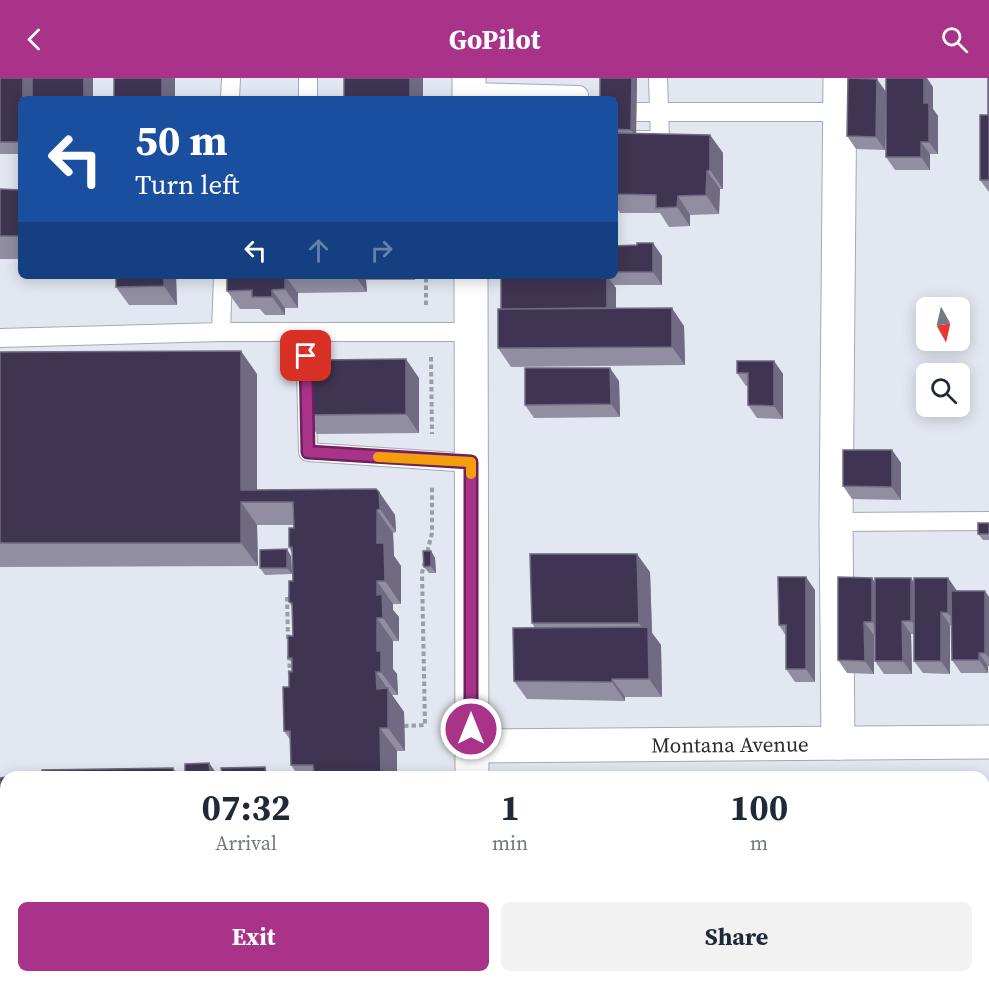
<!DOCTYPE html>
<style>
body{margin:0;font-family:"Source Serif 4",serif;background:#f2f2f3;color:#1f2937;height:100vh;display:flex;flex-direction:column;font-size:22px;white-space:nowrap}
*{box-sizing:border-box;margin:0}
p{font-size:20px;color:#747a83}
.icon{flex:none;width:33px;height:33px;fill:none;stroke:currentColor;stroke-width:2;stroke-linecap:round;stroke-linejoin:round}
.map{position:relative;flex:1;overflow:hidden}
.details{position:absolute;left:0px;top:693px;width:990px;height:212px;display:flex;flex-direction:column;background:#fff;border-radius:18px 18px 0 0;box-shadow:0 3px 15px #0003}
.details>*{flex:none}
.hud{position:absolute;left:18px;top:18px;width:600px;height:183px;border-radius:9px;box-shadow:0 3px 15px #0003;background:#1a4fa0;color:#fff;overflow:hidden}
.needle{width:39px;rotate:172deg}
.buttons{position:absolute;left:916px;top:219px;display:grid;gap:12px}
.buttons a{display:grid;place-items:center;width:54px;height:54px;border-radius:9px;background:#fff;box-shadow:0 3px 15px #0003;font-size:30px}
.pin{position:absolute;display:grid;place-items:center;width:51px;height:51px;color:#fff;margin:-26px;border-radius:12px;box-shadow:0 3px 9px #0006}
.me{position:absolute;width:66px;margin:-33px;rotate:0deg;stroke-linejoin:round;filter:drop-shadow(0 0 4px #0008)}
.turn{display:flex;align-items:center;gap:21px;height:126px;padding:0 18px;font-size:27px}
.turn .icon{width:78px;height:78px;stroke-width:2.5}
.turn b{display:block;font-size:42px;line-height:51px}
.lanes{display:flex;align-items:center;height:57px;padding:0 18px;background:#0003;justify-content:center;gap:30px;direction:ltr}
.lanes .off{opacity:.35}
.eta{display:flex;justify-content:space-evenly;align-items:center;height:102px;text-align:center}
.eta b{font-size:36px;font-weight:700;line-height:42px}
.primary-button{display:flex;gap:12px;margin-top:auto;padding:12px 18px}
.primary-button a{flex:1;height:69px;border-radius:9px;background:#aa338a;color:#fff;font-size:24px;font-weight:700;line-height:69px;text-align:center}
.primary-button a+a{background:#f2f2f3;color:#1f2937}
header{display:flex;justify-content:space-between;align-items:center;height:78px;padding:0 18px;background:#aa338a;color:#fff;font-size:27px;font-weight:700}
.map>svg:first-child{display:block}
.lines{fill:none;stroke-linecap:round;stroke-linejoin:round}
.service-casing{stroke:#a5a9b2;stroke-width:20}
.minor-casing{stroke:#a5a9b2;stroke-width:35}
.secondary-casing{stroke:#a5a9b2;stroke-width:35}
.path{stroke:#9a9da4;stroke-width:4;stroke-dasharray:4.5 3;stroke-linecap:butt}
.service{stroke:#fff;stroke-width:18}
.minor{stroke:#fff;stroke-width:33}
.secondary{stroke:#fff;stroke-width:33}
.wall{fill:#918ea2}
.shaded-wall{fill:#706a82}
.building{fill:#3f3552;stroke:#706a82;stroke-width:1.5}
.route-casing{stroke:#6e215a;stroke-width:15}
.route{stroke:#aa338a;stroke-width:10}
.slow{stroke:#f59e0b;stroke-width:10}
.labels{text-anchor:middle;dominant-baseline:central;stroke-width:6;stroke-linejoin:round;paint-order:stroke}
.street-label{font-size:21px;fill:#2a2c30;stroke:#e3e7f1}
</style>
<header><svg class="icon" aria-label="back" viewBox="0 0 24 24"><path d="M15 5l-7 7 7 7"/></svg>GoPilot<svg class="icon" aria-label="search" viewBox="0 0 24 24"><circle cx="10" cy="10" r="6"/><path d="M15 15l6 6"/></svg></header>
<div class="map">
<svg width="989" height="904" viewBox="0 0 989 904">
<rect width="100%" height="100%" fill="#e3e7f1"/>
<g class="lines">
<g class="service-casing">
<path id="service" d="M308,0V21
M469,14L579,17V21
M230,21L231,0
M636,34H839
M615,62H660L658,0
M223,198L221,254H471
M305,254L308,374L471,385
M0,260L221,254
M836,444L989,443
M984,889H989
M816,904L832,898"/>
</g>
<g class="minor-casing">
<g id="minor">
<path d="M838,665L836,444L840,0"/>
<path id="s1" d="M472,668L989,664"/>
</g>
</g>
<g class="secondary-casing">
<path id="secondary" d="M469,0V21
M471,198L472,699
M473,898V904"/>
</g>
<path class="path" d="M426,227V198
M431,279L432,356
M288,561L287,517H292
M289,578L290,597
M404,648L425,647L422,495L432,455V408
M422,898V904
M286,904V898"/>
<use href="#service" class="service"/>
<use href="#minor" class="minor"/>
<use href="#secondary" class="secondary"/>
</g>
<path class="wall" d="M0,0H93V21H21V76H0Z
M600,0H637L636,56L710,57L723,75V111H720L719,136L690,137V148L669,149L660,135H620L615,127V21Z
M989,0V114L980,102L988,37Z
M933,9V31L938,38V76H930V92H895L886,79V26L885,72L856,71L847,58L886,13Z
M0,111L21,112V181H0Z
M615,166L616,168L662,178V207H614L616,210V230L684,248L685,287L511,289L498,270L501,231V198H615Z
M176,198L177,227H129L116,209Z
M227,198H415V202H366L367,214L298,215V230H285V237H265L260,231H240L227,213Z
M0,274L257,296V412L379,414L395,437L396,454L393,455L394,478L401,488V526H393V532L399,539V563H393V591L397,596L398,617H392L404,634L405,673H397V699H34L173,690L178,696H185L209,685L216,695L297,696L291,687V663L284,653L292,594V585L288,580L293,558L292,528L289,524L293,503L292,475L289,469L294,447H257L258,488L0,489Z
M774,283L783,296V341L757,340L748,327V308H746L737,295Z
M419,300V355L317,356L304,337Z
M619,303L620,339L534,340L525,327Z
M892,372L901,385V422L852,421L843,408Z
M989,445V462H983L978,456Z
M431,473L435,480L436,495H429L424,489Z
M291,478L292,496L265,497L260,490Z
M650,494L652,555L661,567L662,619H625V623L527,621L514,603L535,550L532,545Z
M948,500L957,513L989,519V588H988V595H961L952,582V547H950V596L923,595L914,583V556H911L912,596H884L875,583V557H874V596L847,595L838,582L875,505H914Z
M815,512V604H795L786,591V558L779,547Z
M984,717H989V794H985L984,793Z"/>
<path class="shaded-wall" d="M23,0H32V21H23Z
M84,0H93V21H84Z
M162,0H175V21H162Z
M410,0H423V21H410Z
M632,0H637L636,58L631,52Z
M924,0H927L933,9V31L938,38V76L929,64L924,25Z
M877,1L886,14L885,72L876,59Z
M710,57L723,75V111L710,92Z
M921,64L930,76V92L921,79Z
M707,93L720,111L719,136L706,117Z
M678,118L690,137V148L677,129Z
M653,165L662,178V207L653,194Z
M164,198H176L177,227L164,208Z
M285,198L298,215V230L285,211Z
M355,198H363L366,202L367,214Z
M607,198L616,210V244L607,231Z
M272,212L285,230V237L272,219Z
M672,230L684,248L685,287L672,269Z
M241,273L257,296V424L241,412Z
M406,281L419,300V355L406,336Z
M774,283L783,296V341L774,328Z
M610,290L619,303L620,339L611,326Z
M892,372L901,385V422L892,409Z
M379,414L395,437L396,454L380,431Z
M241,424L257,447L258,488L241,465Z
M377,432L393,455L394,478L401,488V526L385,503L377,465Z
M287,471L291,478L292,496L287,490Z
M431,473L435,480L436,495L431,488Z
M637,476L650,494L652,555L661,567L662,619L649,601L648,558L639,545Z
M806,499L815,512V604L806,591Z
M872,500L881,513V557L872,544Z
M911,500L920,513V555L911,543Z
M948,500L957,513V547L948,535Z
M377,503L393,526V532L399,539V563L383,540L377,517Z
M985,513L989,519V580L985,575Z
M941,534L950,547V596L941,583Z
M377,540L393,563V591L397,596L398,617L381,594L377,573Z
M902,543L911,556L912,596L903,583Z
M864,544L874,557V596L865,583Z
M979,575L988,588V595L979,582Z
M376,594L404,634L405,673L388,650L377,611Z
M612,601L625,619V623L612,604Z
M380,650L397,673V699H381Z
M209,685L219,699L210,695Z
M54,898H63L67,904H58Z
M380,898H396V904H380Z
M655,898H661L664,904H655Z"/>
<path class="building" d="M0,0H23V21H21V64H0Z
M32,0H84V21H32Z
M114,0H162V21H114Z
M344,0H410V21H344Z
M600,0H632L631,52L615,51V21H600Z
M848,0L877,1L876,59L847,58Z
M886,0H924V25H929V64H921V79H886Z
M988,0H989V102H980V37H988Z
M615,55L710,57V92L707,93L706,117L678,118L677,129L656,130V117L615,116Z
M0,111L21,112V158H0Z
M637,165H653V194H615V168L637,167Z
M116,198H164V208L116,209Z
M227,198H285V211L272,212V219H252V212L227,213Z
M501,198H607V230L501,231Z
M672,230V269L498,270V231Z
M241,273V412L376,411L379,414L380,431L377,432V465H384L385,503H377V517L382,516L383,540H377V573H381V594H376L377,611L388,610V650H380L381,699H34H42V692L173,690L174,696H185V686L209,685L210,695H222L221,690L265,689L266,696L314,695L313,687H291L290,653H284L283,609H289V593L292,594V580H288V558H293L292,525L289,524V503H293L292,469H289V450H294L293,424H241V465H0V274Z
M406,281V336L304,337V295H323V282Z
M737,283H774V328L748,327V295H737Z
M525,290H610L611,326L525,327Z
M843,372H892V409L843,408Z
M978,445H989V456H978Z
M287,471V490H260V472Z
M423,473H431V488L424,489Z
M530,476H637L639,545H532Z
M778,499H806V591H786V547H779Z
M838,499L872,500V544H864L865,583L838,582Z
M875,500H911V543H902L903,583H875Z
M914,500H948V535L941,534V583H914Z
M951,513H985V575H979V582H952Z
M648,549L649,601H612V604L514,603L513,550Z
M6,699V898H61L63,904H0V700Z
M984,717H989V781H984Z
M294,898H380V904H294Z
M528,898H655V904H527Z"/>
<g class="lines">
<g class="route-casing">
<path id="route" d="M306,278L308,374L471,384V651"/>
</g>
<use href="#route" class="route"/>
<path class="slow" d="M378,379L471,384V396"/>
</g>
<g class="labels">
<g class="street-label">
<text stroke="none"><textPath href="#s1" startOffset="258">Montana Avenue</textPath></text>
</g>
</g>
</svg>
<div class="buttons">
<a><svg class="needle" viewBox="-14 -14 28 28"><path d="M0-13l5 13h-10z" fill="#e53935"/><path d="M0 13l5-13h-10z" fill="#747a83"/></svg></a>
<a><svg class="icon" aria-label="search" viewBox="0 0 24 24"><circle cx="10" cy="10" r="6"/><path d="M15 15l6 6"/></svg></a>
</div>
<div class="pin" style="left:306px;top:278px;background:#d93025"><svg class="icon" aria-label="arrive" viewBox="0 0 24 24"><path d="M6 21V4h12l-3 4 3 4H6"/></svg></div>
<svg class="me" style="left:471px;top:651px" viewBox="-20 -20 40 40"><circle r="17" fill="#aa338a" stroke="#fff" stroke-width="3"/><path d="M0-11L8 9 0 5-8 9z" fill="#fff"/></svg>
<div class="hud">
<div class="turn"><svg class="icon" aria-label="left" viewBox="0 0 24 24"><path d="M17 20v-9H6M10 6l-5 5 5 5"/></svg><div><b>50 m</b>Turn left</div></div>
<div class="lanes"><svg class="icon" aria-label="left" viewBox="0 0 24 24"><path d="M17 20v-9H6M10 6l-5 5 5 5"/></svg><svg class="icon off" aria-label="ahead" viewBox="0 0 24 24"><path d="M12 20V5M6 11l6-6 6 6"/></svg><svg class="icon off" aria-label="right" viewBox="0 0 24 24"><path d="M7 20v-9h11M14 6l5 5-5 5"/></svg></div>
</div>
<section class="details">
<div class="eta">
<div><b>07:32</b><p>Arrival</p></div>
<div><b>1</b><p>min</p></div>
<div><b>100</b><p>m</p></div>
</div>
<div class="primary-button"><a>Exit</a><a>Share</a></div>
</section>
</div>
